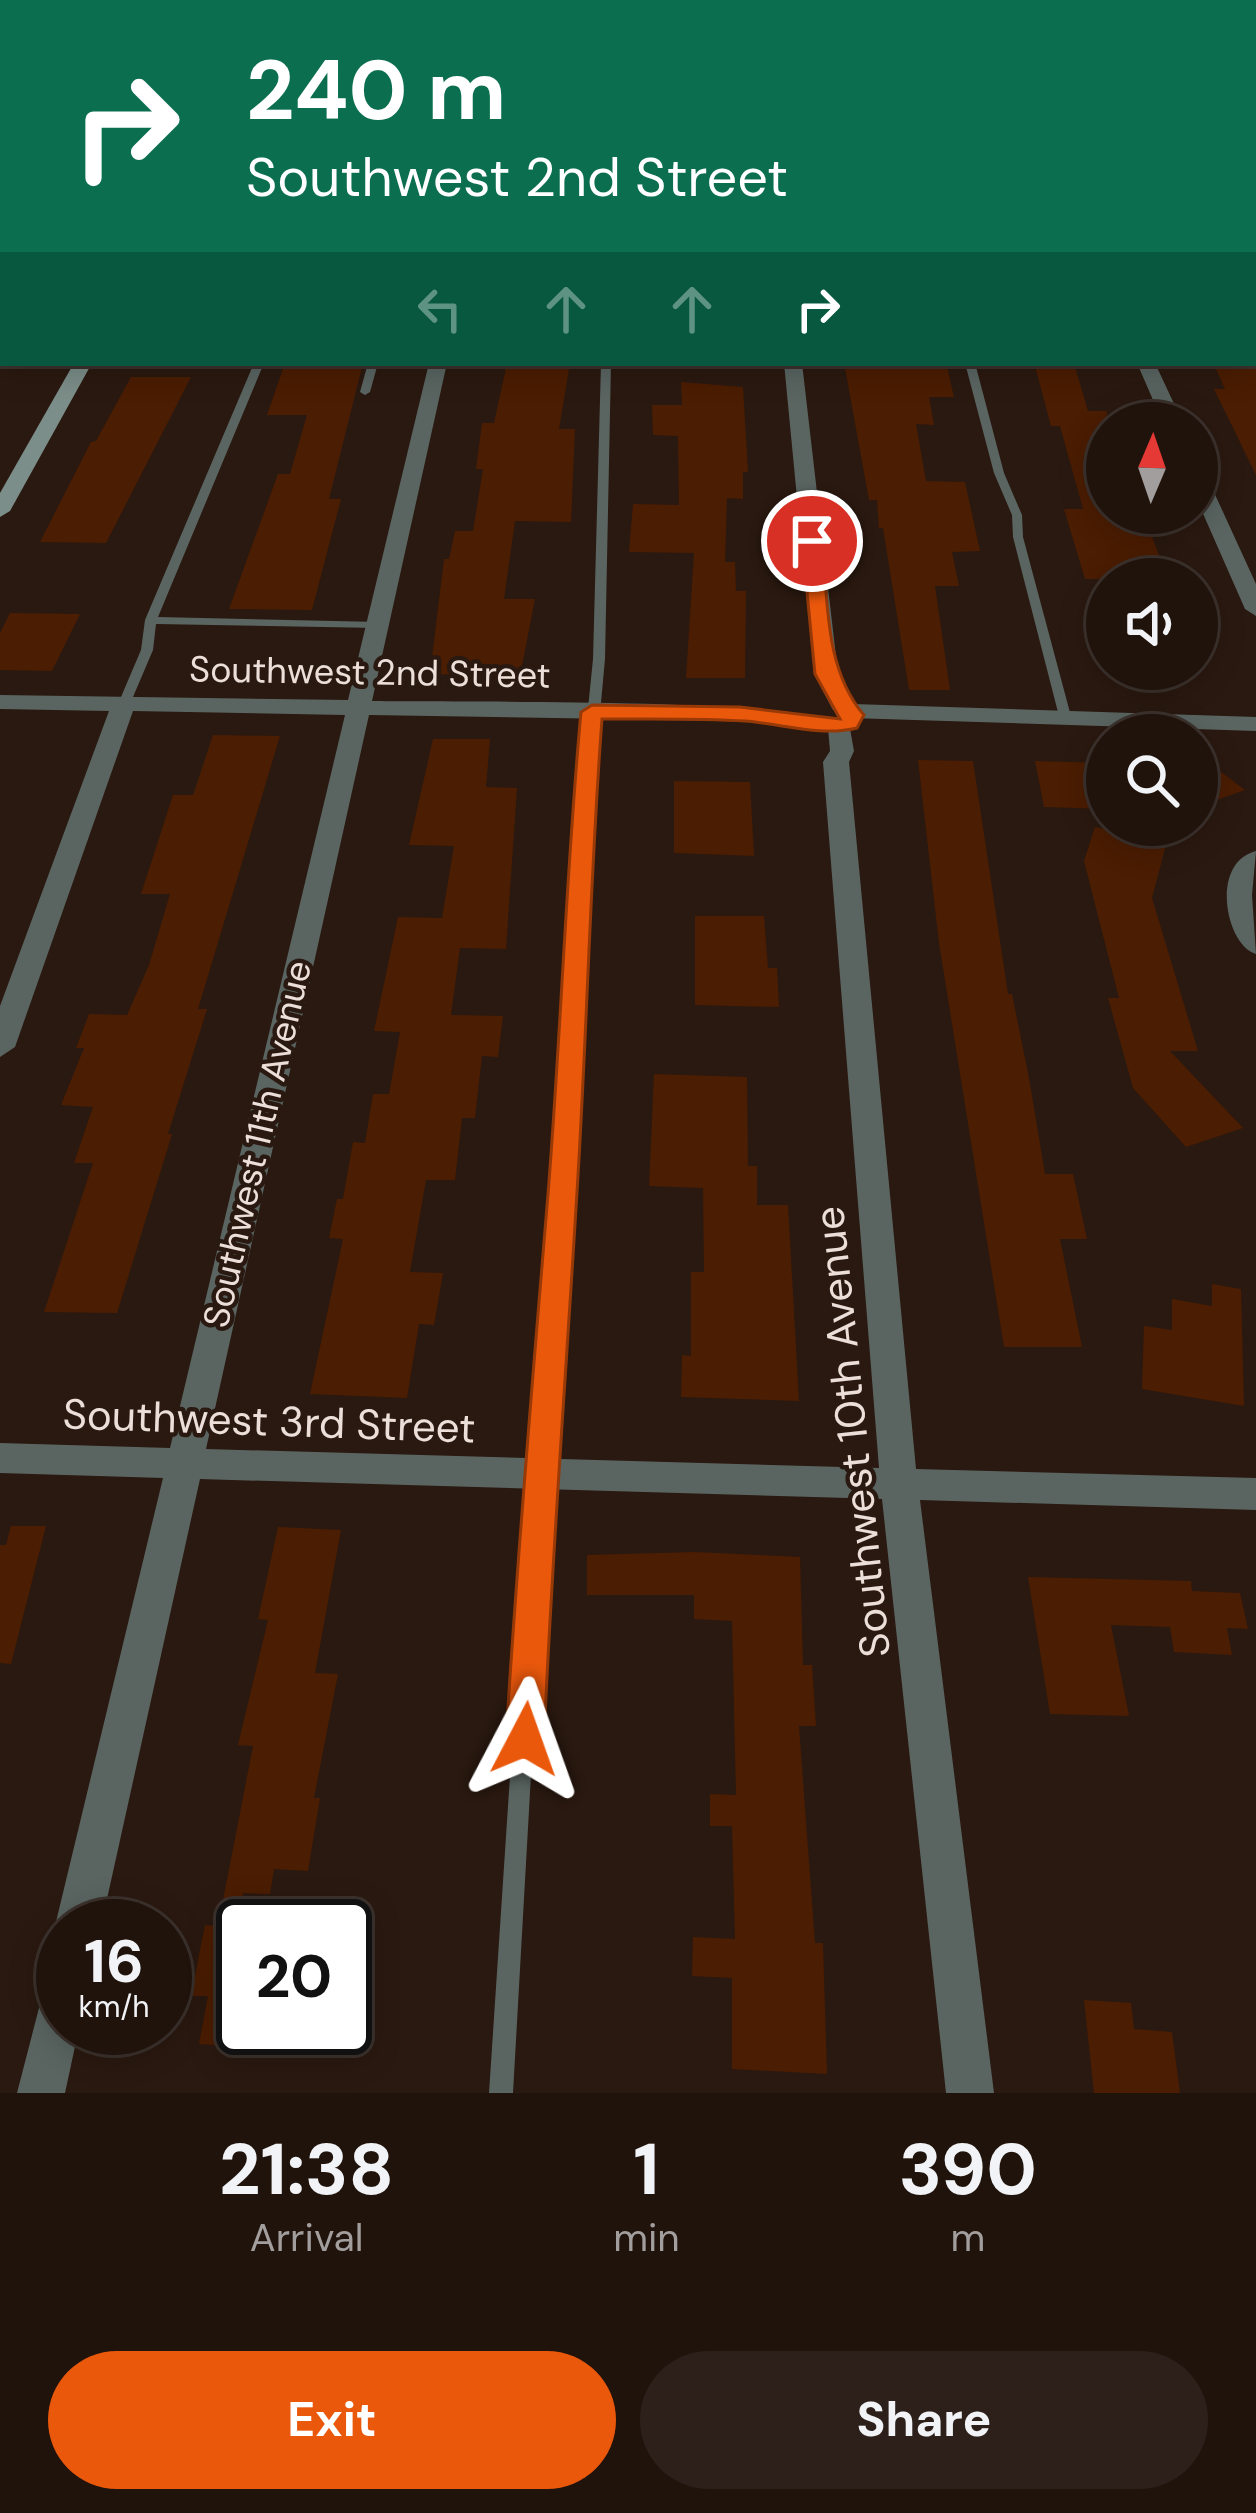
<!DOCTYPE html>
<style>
body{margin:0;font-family:"DM Sans",sans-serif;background:#2d201a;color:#f1f3f6;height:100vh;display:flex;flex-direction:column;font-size:45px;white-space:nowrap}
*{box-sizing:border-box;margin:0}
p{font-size:39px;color:#a29e9d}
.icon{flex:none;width:66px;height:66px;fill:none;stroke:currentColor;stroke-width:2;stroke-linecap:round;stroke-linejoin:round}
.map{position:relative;height:2093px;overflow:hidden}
.drawer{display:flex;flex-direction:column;background:#20130c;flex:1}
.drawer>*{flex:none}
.hud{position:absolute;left:0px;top:0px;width:1257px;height:366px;box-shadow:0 6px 30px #0003,0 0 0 3px #3d322d;background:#0b6e4f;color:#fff;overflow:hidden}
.needle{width:78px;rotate:2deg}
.controls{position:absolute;left:1086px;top:402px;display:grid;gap:24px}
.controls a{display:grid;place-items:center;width:132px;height:132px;border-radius:50%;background:#20130c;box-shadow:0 6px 30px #0003,0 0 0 3px #3d322d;font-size:60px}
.speed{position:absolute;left:36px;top:1899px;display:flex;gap:24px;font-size:60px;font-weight:700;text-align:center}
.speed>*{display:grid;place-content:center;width:156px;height:156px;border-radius:50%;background:#20130c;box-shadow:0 6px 30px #0003,0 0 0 3px #3d322d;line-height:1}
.speed small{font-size:30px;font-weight:400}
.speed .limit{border:6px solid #111;border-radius:18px;background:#fff;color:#111}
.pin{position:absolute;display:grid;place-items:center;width:102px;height:102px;color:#fff;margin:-51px;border:6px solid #fff;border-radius:50%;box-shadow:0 3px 12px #0007}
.me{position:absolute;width:132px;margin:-66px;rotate:4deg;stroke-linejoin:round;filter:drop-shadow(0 0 9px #0008)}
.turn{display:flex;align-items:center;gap:42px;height:252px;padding:0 48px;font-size:54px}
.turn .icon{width:156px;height:156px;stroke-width:2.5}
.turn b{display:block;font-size:84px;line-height:102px}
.lanes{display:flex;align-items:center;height:114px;padding:0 48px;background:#0003;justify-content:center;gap:60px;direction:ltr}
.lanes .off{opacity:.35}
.eta{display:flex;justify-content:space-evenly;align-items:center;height:204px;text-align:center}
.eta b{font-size:72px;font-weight:700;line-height:84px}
.button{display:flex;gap:24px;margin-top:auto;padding:24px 48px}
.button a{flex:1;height:138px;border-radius:72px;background:#ea580c;color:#fff;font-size:48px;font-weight:700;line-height:138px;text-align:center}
.button a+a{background:#2d201a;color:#f1f3f6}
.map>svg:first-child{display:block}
.building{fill:#4b1d02}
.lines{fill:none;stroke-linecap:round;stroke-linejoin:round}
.lane{fill:#5a6562;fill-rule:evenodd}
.street{fill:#5a6562;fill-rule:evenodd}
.secondary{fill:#7c8e89;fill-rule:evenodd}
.primary{fill:#96ada7;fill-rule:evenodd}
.highway{fill:#aecac2;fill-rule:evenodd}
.route{fill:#ea580c;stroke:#983908;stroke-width:3}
.labels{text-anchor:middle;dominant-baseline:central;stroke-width:9;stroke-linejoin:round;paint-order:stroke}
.street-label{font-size:36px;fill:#ecdfd9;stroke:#2a1910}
.near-street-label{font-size:42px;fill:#ecdfd9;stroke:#2a1910}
</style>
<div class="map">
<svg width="1256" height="2093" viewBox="0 0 1256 2093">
<rect width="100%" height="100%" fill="#2a1910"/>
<path class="building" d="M285,363H363L329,499H341L312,610L229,609L278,474H290L307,415H267Z
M507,363H570L559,429H575L571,522L515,521L504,599H535L520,676L430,674L444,559H449L455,531H473L483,469H476L482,423H494Z
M1035,366L1075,367L1088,411H1107V513H1143L1168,579H1085L1064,509H1083L1060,426H1051Z
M947,367L954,397H929L934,425L916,424L926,481L965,482L980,551L952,552L959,586H935L950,690H909L883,528H879L877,500H869L845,368Z
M1215,367L1256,368V475L1214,389H1225Z
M131,377H191L106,543L40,542L91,442L96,441Z
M681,382L743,387L748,472H743V499L727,498L725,562H735L736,591H746L745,678H686L694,553L629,552L633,504L679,505L678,436L653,435L652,405H682Z
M10,613L80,614L52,671L0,670V633Z
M213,735L280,736L198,1009H207L168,1134H172L117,1313L44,1312L93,1163H74L93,1107L61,1105L84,1048H76L89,1014L127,1015L149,965L170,894H141L173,795H193Z
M433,739H490L486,787L517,788L506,949L460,948L451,1015L503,1016L498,1057L482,1056L475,1118H462L455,1180H426L410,1272L443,1273L434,1325L419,1324L407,1398L310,1394L343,1239L329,1238L337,1199H343L353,1142L365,1143L373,1094H389L400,1032L374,1031L398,917L442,918L454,846L409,845Z
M1197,754L1245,790L1197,807Z
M918,760L973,761L1008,994H1012L1029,1078L1045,1174H1073L1087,1239H1060L1082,1347H1004L939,943Z
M1035,761L1107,763V809L1044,807Z
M674,781L750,782L754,856L674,853Z
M1095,827L1167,841L1152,898L1198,1051H1170L1243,1128L1186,1147L1133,1088L1108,998H1119L1084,861Z
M695,916H764L768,968H777L779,1007L695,1005Z
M654,1074L747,1077L748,1166H757V1205H788L799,1401L681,1397L682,1355L691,1356V1272H704L703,1188L649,1186Z
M1212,1284L1241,1289L1244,1406L1142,1389L1144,1326L1172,1330V1299L1212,1306Z
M11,1526H46L11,1664L0,1663V1545H6Z
M278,1527L341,1530L315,1673L338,1674L314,1798H320L308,1871L274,1869L270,1894L243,1893V2047L199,2044L208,1996H191L205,1925L218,1926L253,1746L238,1745L268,1620L258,1619Z
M695,1552L800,1557L803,1665H812L816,1726H799L815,1943H823L827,2074L732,2069V1978L692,1976L693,1937L735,1939L732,1826H710V1794L736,1795L732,1621L694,1619V1595H587V1555Z
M1028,1577L1191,1581L1192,1591L1240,1593L1248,1629L1227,1628L1232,1655L1174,1652L1170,1627L1111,1625L1129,1716L1050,1714Z
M1084,2000L1131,2003L1134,2029L1172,2032L1180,2093H1094Z"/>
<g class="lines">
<path class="lane" d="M167,0H173L171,3H165Z
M397,0H403L402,3H396Z
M3,224V232L0,233V225Z
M254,363H264L158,617L379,622L385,625L379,628L156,624L153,650L130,704L128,707H120L118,704L141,650L145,620Z
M368,363H378L370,392L365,395L360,392Z
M601,363H611L605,659L584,888L571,1190L548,1474L513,2093H489L530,1474L555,1190L570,888L593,659Z
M965,363H975L1004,473L1022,515L1023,537L1072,720L1070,723H1062L1060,720L1013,537L1012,515L994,473Z"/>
<path class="street" d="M515,0H527V3H515Z
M749,0H761L762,3H750Z
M981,0H993L994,3H982Z
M1216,0H1228L1230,3H1218Z
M1254,37L1256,38V48L1254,47Z
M3,53V63L0,64V54Z
M0,161H3V169H0Z
M0,331H3V341H0Z
M1254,349H1256V359H1254Z
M429,363H447L372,701C431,702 797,699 819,720L807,727L740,721L369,715L206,1449L879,1468L823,762L830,751L828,728L840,721L849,723L854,751L849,762L916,1469L1256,1478V1510L920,1500L994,2093H946L882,1499L200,1479L101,1926H63V1942L55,1926L163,1478L0,1473V1443L170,1448L345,715L133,711L15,1047L0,1057V1006L109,711L0,709V695L348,700Z
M784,363H802L838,674L853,704L1256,717V731L851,718L833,710L814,674Z
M1137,363H1155L1183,423H1163Z
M1197,471L1207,477L1256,584V616L1245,609L1197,500Z
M1256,851L1252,895L1256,954C1226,946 1209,863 1256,851Z
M63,1970V2028H79L65,2093H17L47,1977Z"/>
<path class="secondary" d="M74,363H92L10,511L0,517V493Z"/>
<path class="primary" d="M0,111H3V119H0Z
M1254,126H1256V134H1254Z"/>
<path class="highway" d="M0,102H3V112H0Z"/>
</g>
<path class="route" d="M812,535L822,541C828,599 824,669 864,715L857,728C820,737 784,724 745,721C698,718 650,719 602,719C590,877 587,1034 577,1192C566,1375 552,1556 544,1739L538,1751L525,1757L511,1751L506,1739C517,1557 533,1375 548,1194C561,1033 566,872 581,712L592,705L740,707L840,719L815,674L802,541Z"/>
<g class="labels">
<g class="street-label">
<text transform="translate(370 672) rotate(1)">Southwest 2nd Street</text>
<text transform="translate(257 1144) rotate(-77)">Southwest 11th Avenue</text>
</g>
<g class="near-street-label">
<text transform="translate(269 1421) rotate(2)">Southwest 3rd Street</text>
<text transform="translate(852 1432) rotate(-96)">Southwest 10th Avenue</text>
</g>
</g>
</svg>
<div class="controls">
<a><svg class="needle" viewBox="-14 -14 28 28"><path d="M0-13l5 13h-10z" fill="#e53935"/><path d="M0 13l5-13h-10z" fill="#a29e9d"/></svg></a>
<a><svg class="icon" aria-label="sound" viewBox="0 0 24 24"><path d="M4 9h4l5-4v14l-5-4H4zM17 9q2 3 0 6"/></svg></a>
<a><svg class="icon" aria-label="search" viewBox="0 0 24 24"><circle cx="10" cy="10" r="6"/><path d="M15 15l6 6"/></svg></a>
</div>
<div class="speed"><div>16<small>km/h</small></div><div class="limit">20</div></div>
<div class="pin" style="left:812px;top:541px;background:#d93025"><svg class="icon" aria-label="arrive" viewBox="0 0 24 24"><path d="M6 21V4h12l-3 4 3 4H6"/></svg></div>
<svg class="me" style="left:525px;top:1739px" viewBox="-20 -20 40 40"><path d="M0-17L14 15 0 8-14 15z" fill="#ea580c" stroke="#fff" stroke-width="4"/></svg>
<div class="hud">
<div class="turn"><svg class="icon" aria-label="right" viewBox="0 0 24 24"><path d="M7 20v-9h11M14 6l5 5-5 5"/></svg><div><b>240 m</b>Southwest 2nd Street</div></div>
<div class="lanes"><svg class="icon off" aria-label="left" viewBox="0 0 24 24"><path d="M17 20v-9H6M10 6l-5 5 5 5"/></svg><svg class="icon off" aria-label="ahead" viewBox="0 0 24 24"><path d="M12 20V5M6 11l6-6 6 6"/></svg><svg class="icon off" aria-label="ahead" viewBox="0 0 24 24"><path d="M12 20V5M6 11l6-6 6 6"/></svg><svg class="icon" aria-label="right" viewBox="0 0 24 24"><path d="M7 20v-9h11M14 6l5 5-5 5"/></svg></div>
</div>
</div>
<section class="drawer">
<div class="eta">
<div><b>21:38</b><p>Arrival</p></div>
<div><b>1</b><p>min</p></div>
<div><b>390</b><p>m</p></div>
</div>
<div class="button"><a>Exit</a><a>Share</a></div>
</section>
